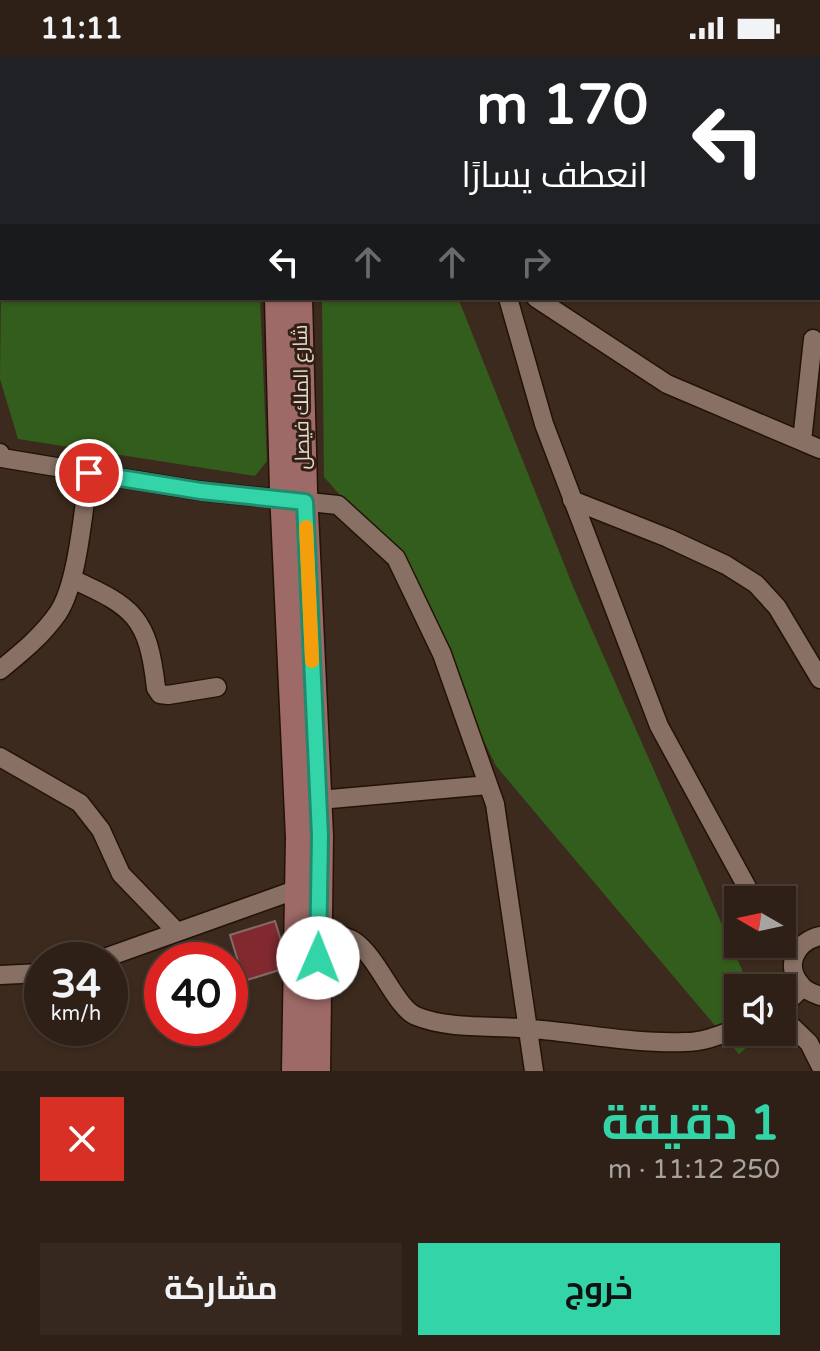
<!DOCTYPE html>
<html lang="ar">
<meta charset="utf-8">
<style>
body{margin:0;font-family:"Varela Round",Cairo,sans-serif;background:#36281f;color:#f1f3f6;direction:rtl;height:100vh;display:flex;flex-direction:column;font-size:30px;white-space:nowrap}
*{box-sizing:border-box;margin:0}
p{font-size:26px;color:#a7a3a1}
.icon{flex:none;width:44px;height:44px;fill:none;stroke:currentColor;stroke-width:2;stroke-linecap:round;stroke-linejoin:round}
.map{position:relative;height:1015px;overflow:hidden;direction:ltr}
.details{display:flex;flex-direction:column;background:#2e2016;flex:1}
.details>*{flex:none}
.top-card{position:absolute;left:0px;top:0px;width:820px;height:244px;box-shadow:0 2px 6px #0004,0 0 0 2px #493e35;direction:rtl;background:#202124;color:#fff;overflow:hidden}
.needle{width:52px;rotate:279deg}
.buttons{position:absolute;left:724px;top:830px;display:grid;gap:16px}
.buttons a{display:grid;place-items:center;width:72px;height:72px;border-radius:0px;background:#2e2016;box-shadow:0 2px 6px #0004,0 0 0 2px #493e35;font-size:40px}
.speed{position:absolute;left:24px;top:886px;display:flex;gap:16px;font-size:40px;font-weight:700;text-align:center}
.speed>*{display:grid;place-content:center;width:104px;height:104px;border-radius:50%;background:#2e2016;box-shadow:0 2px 6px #0004,0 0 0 2px #493e35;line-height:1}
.speed small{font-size:20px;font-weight:400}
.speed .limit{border:12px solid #d22;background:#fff;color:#111}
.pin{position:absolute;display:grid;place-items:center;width:68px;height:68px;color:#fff;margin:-34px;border:4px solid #fff;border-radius:50%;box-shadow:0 2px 8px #0007}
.me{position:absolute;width:88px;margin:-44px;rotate:1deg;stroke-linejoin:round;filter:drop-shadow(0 0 6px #0008)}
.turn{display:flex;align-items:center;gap:28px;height:168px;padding:0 40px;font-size:36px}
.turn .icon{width:104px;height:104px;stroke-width:2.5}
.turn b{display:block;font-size:56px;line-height:68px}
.lanes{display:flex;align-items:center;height:76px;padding:0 40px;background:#0003;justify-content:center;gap:40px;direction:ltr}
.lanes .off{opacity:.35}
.round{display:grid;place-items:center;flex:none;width:84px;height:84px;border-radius:0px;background:#36281f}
.summary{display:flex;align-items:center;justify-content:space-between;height:136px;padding:0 40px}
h1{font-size:48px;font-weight:700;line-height:60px;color:#33d4a8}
.primary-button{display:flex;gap:16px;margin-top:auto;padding:16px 40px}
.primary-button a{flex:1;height:92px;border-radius:0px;background:#33d4a8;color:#111;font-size:32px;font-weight:700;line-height:92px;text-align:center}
.primary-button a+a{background:#36281f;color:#f1f3f6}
.status{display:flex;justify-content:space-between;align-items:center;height:56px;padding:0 40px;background:#2e2016;direction:ltr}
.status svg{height:22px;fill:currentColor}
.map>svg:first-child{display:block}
.green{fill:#335d1c}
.building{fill:#822930;stroke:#866a6a;stroke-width:2}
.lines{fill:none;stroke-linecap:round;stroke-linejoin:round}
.street-casing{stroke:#231207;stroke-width:21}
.secondary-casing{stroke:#231207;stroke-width:29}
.street{stroke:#887164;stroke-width:18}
.secondary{stroke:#9e6a67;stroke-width:26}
.route-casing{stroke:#218a6d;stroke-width:20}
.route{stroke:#33d4a8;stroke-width:14}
.slow{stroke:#f59e0b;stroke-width:14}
.labels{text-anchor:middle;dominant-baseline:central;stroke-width:6;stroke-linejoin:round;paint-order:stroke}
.street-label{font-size:20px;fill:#e5d9d1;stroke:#322014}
</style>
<div class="status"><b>11:11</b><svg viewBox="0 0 49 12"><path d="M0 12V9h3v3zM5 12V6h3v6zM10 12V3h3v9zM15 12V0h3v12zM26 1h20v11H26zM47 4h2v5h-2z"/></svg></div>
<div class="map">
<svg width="820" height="1015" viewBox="0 0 820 1015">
<rect width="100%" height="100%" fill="#3d2a1e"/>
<path class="green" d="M2,152V242H260L267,405L255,420L18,383L0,323Z
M322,242H458L574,533L750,932H738V976H765L739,998L496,710L396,502L324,421Z"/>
<path class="building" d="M275,865L289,911L244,925L230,879Z"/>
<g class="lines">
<g class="street-casing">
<path id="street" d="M43,0L44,2
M381,0L382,2
M592,2V0
M0,33L2,34
M818,42L820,38
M508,242L544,368L659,670L754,844
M536,242L667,328L820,393
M802,385L813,283
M0,397L2,402L201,435L338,449L396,502L442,598L495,748L534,1015
M572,444L668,482L726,509L756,528L777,551L820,623
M72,523C134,551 148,561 156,632L160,638L168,639L217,631
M0,614C21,597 42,580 58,557C78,527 83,454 89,417
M0,701L80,747L101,774L121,818L177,876
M319,744L488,729
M319,874C329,877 345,879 354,885C378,901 396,952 416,960C449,974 497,969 532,973C582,977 634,988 685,986C704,986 720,979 738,972
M820,880C796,886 783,909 802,930C806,935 815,938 820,940
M99,904L298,833
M0,919L42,917
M782,951L803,931
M782,961L809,987L820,1009"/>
</g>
<g class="secondary-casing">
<path id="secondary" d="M250,0V2
M269,2L275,0
M0,138L2,137
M278,242L283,435L299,781L295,1015
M299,242L304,434L320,780L317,1015"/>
</g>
<use href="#street" class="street"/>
<use href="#secondary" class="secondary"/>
</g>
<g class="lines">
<g class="route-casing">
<path id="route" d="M89,417L201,435L305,446L320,780L318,902"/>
</g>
<use href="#route" class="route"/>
<path class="slow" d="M306,471L312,605"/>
</g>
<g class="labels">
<g class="street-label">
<text transform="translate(302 341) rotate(-91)">شارع الملك فيصل</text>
</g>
</g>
</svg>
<div class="buttons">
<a><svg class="needle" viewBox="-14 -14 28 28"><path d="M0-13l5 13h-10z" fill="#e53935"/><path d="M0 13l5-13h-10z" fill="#a7a3a1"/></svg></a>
<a><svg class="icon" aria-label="sound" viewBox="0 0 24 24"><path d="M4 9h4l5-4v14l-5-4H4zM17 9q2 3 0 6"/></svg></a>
</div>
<div class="speed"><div>34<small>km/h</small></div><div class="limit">40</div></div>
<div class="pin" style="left:89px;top:417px;background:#d93025"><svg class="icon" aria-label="arrive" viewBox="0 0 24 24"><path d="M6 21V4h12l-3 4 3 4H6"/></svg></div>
<svg class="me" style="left:318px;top:902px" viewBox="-20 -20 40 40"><circle r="19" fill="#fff"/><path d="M0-13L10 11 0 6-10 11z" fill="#33d4a8"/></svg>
<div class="top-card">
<div class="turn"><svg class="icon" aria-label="left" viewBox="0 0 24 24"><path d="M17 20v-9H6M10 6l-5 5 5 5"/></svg><div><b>170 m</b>انعطف يسارًا</div></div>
<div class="lanes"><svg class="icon" aria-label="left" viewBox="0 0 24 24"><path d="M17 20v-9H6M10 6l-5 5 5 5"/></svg><svg class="icon off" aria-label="ahead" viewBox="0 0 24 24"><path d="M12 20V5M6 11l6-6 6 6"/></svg><svg class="icon off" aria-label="ahead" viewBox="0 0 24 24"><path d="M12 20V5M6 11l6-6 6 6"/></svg><svg class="icon off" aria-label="right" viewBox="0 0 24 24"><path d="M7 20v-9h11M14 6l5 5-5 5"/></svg></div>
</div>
</div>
<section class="details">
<div class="summary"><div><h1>1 دقيقة</h1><p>250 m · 11:12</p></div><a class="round" style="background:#d93025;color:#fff"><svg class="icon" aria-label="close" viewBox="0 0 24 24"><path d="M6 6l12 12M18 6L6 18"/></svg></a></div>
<div class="primary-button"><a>خروج</a><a>مشاركة</a></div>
</section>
